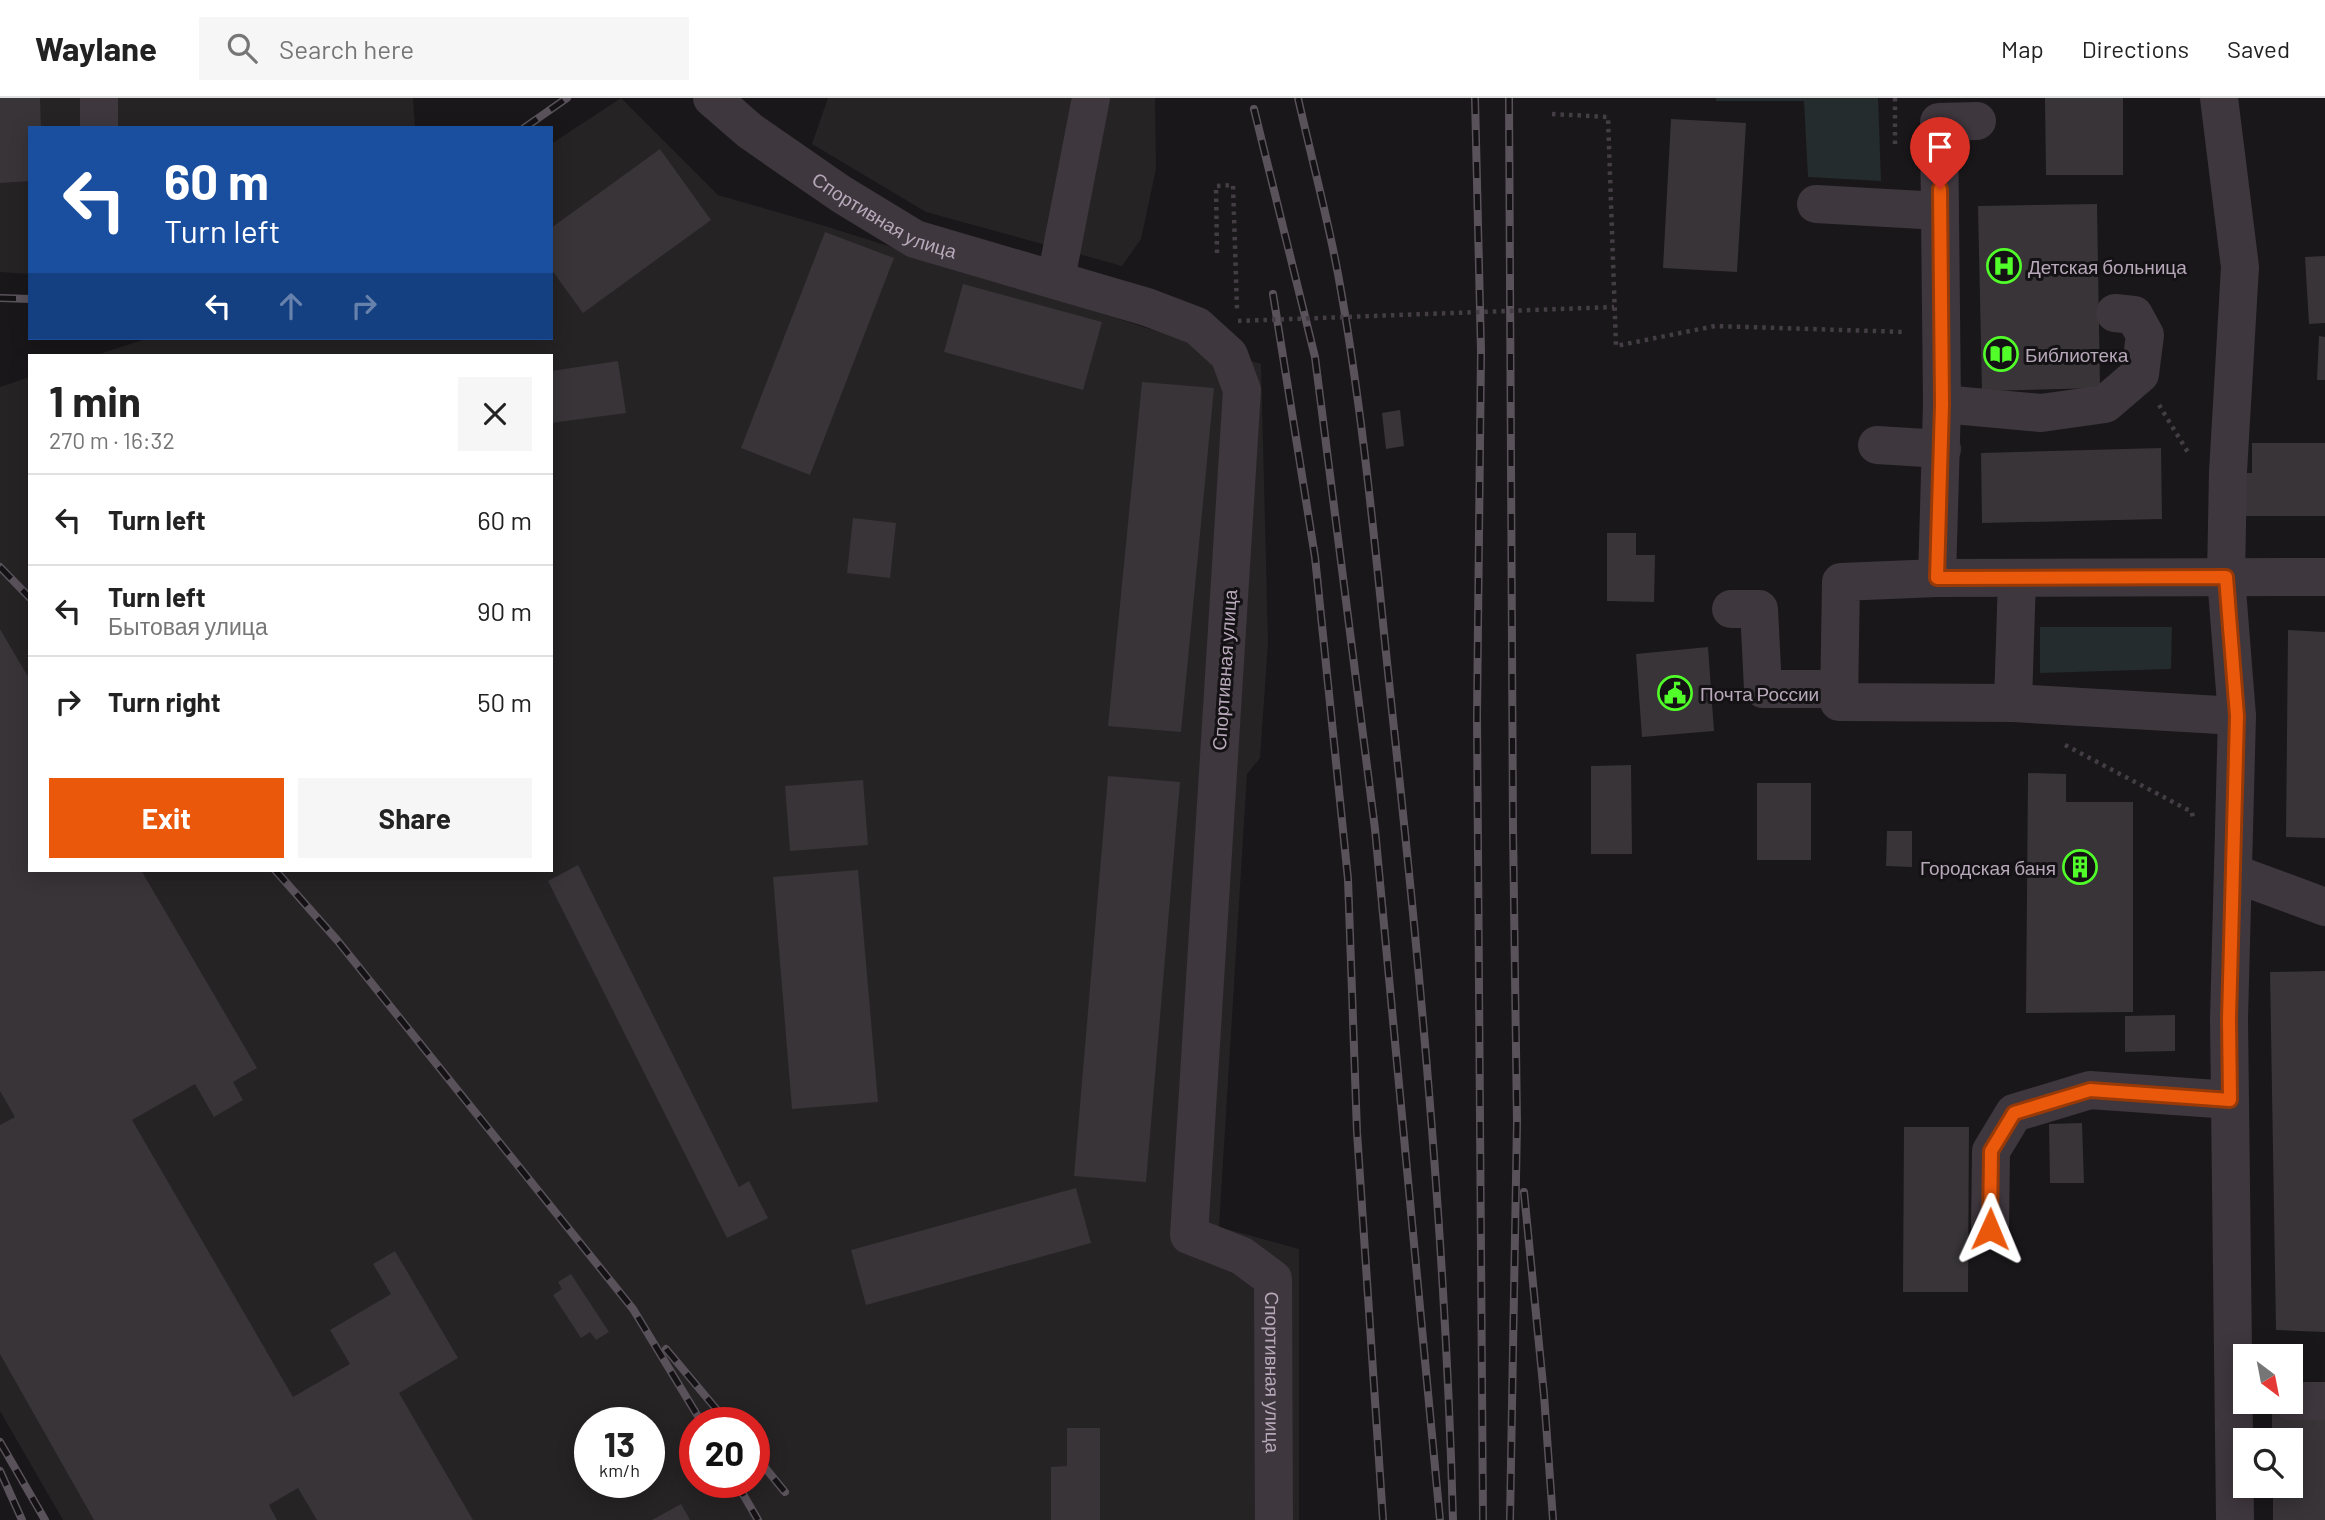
<!DOCTYPE html>
<meta charset="utf-8">
<style>
body{margin:0;font-family:Barlow,sans-serif;background:#f6f6f6;color:#222;height:100vh;display:flex;flex-direction:column;font-size:26px;white-space:nowrap}
*{box-sizing:border-box;margin:0}
p{font-size:23px;color:#767676}
.icon{flex:none;width:38px;height:38px;fill:none;stroke:currentColor;stroke-width:2;stroke-linecap:round;stroke-linejoin:round}
.map{position:relative;flex:1;overflow:hidden}
.details{position:absolute;left:28px;top:256px;width:525px;height:518px;display:flex;flex-direction:column;background:#fff;border-radius:0px;box-shadow:0 4px 18px #0003}
.details>*{flex:none}
.banner{position:absolute;left:28px;top:28px;width:525px;height:214px;border-radius:0px;box-shadow:0 4px 18px #0003;background:#1a4fa0;color:#fff;overflow:hidden}
.needle{width:46px;rotate:148deg}
.controls{position:absolute;left:2233px;top:1246px;display:grid;gap:14px}
.controls a{display:grid;place-items:center;width:70px;height:70px;border-radius:0px;background:#fff;box-shadow:0 4px 18px #0003;font-size:35px}
.speed{position:absolute;left:574px;top:1309px;display:flex;gap:14px;font-size:35px;font-weight:700;text-align:center}
.speed>*{display:grid;place-content:center;width:91px;height:91px;border-radius:50%;background:#fff;box-shadow:0 4px 18px #0003;line-height:1}
.speed small{font-size:18px;font-weight:400}
.speed .limit{border:10px solid #d22;background:#fff;color:#111}
.pin{position:absolute;display:grid;place-items:center;width:60px;height:60px;color:#fff;margin:-72px -30px;border-radius:50% 50% 50% 0;rotate:-45deg;box-shadow:0 0 7px #0007}
.pin .icon{rotate:45deg}
.me{position:absolute;width:77px;margin:-38px;rotate:1deg;stroke-linejoin:round;filter:drop-shadow(0 0 5px #0008)}
.turn{display:flex;align-items:center;gap:24px;height:147px;padding:0 21px;font-size:32px}
.turn .icon{width:91px;height:91px;stroke-width:2.5}
.turn b{display:block;font-size:49px;line-height:60px}
.lanes{display:flex;align-items:center;height:66px;padding:0 21px;background:#0003;justify-content:center;gap:35px;direction:ltr}
.lanes .off{opacity:.35}
.round{display:grid;place-items:center;flex:none;width:74px;height:74px;border-radius:0px;background:#f6f6f6}
.summary{display:flex;align-items:center;justify-content:space-between;height:119px;padding:0 21px}
h1{font-size:42px;font-weight:700;line-height:52px}
.action{display:flex;gap:14px;margin-top:auto;padding:14px 21px}
.action a{flex:1;height:80px;border-radius:0px;background:#ea580c;color:#fff;font-size:28px;font-weight:700;line-height:80px;text-align:center}
.action a+a{background:#f6f6f6;color:#222}
ul{padding:0;list-style:none}
li{display:flex;align-items:center;gap:21px;height:91px;padding:0 21px;border-top:2px solid #e0e0e0}
li div{flex:1}
li b{display:block;font-size:26px}
li em{font-style:normal}
header{display:flex;align-items:center;gap:42px;box-sizing:border-box;height:98px;padding:0 35px;background:#fff;border-bottom:2px solid #e0e0e0}
header strong{font-size:33px}
nav{display:flex;gap:38px;margin-inline-start:auto;font-size:24px}
.search{width:490px;height:63px;background:#f6f6f6;display:flex;align-items:center;gap:18px;box-sizing:border-box;padding:0 24px;border-radius:0px;color:#767676;font-size:26px}
.map>svg:first-child{display:block}
.built{fill:#262325;fill-rule:evenodd}
.green{fill:#242c2e}
.building{fill:#383437}
.lines{fill:none;stroke-linecap:round;stroke-linejoin:round}
.path{stroke:#443d45;stroke-width:4.5;stroke-dasharray:3.5 5;stroke-linecap:butt}
.minor{stroke:#3e373e;stroke-width:38}
.rail-casing{stroke:#5a525b;stroke-width:8}
.rail{stroke:#141214;stroke-width:5;stroke-dasharray:16;stroke-linecap:butt}
.path-bridge{stroke:#443d45;stroke-width:4.5;stroke-dasharray:3.5 5;stroke-linecap:butt}
.route-casing{stroke:#983908;stroke-width:18}
.route{stroke:#ea580c;stroke-width:12}
.labels{text-anchor:middle;dominant-baseline:central;stroke-width:6;stroke-linejoin:round;paint-order:stroke}
.street-label{font-size:19px;fill:#b7a8ba;stroke:#141214}
.poi-label{font-size:19px;fill:#b7a8ba;stroke:#141214;text-anchor:start}
</style>
<header>
<strong>Waylane</strong>
<div class="search"><svg class="icon" aria-label="search" viewBox="0 0 24 24"><circle cx="10" cy="10" r="6"/><path d="M15 15l6 6"/></svg>Search here</div>
<nav><a>Map</a><a>Directions</a><a>Saved</a></nav>
</header>
<div class="map">
<svg width="2325" height="1422" viewBox="0 0 2325 1422">
<rect width="100%" height="100%" fill="#191719"/>
<path class="built" d="M0,0H413L415,30H30V176L0,174Z
M621,0L718,97L825,128L1261,266L1268,545L1260,660L1247,676L1219,1129L1299,1151V1422H63L0,1313V289L30,279V772H551V257H96L149,240H551V46ZM590,1325H649V1384H590ZM695,1325H754V1384H695Z
M828,0H1155L1156,71L1141,141L1122,168L926,114L812,46Z"/>
<path class="green" d="M1716,0H1878L1881,83L1808,79L1804,3H1716Z
M2040,529H2172L2171,571L2040,575Z"/>
<path class="building" d="M0,0H40L41,30H30V83L0,85Z
M2045,0H2123V77H2046Z
M1671,21L1746,25L1737,174L1663,170Z
M660,51L711,122L583,215L551,171V130Z
M2097,106L2100,290L1982,293L1978,108Z
M825,134L894,160L810,377L741,350Z
M2325,158V225L2309,226L2305,159Z
M963,186L1102,224L1083,292L944,254Z
M2319,238L2325,239V282H2317Z
M618,263L626,315L551,325V273Z
M1142,284L1214,290L1181,634L1108,628Z
M1400,312L1404,348L1386,351L1382,315Z
M2252,345H2325V418H2238L2239,375H2252Z
M2161,350L2162,421L1982,425L1981,355Z
M853,420L896,425L890,480L847,475Z
M1607,435H1636V457H1655L1654,504L1607,503Z
M0,531L30,582V772H141L257,970L233,984L243,1002L214,1019L195,986L132,1022L293,1299L350,1266L330,1232L391,1196L373,1166L395,1153L458,1260L399,1295L473,1422H317L298,1390L269,1407L277,1422H94L0,1256V1027L15,1019L0,993Z
M2288,532L2325,534V740L2286,739Z
M1708,549L1714,633L1642,639L1636,556Z
M1631,667L1632,756H1591V668Z
M2028,675L2066,676V704H2133V914L2026,915Z
M1108,678L1180,684L1146,1084L1074,1078Z
M863,682L868,747L790,753L785,688Z
M1757,685H1811V762H1757Z
M1887,733H1912V769L1886,768Z
M578,767L739,1089L749,1083L768,1120L727,1140L548,783Z
M858,772L878,1004L792,1011L773,779Z
M2325,873V1234L2276,1232L2270,874Z
M2175,917V953L2125,954V918Z
M2082,1025L2084,1085H2050L2049,1026Z
M1904,1029H1969L1968,1194H1903Z
M1076,1090L1091,1145L866,1207L851,1152Z
M571,1176L609,1234L596,1242L590,1234L581,1240L553,1197L562,1191L558,1184Z
M2272,1315L2325,1317V1422H2273V1388H2291V1342H2272Z
M1067,1330H1100V1422H1051V1369L1067,1368Z
M681,1406L690,1422H652Z"/>
<g class="lines">
<path class="path" d="M1895,0V47
M1552,16L1608,19L1616,248L1715,228L1905,234
M1217,155L1216,88L1233,87L1237,211
M2159,307L2189,356
M2065,647L2192,714L2193,722"/>
<g class="minor">
<path d="M99,0V30"/>
<path id="s1" d="M712,0L750,33L841,96L915,141L1147,209L1197,228L1229,257L1242,292L1189,1137L1242,1158L1273,1181L1274,1422"/>
<path d="M2219,0L2240,169L2228,374L2226,479L2237,618L2229,921L2235,1422"/>
<path d="M1816,106L1940,113"/>
<path d="M1056,181L1091,0"/>
<path d="M1942,306L2041,315L2105,306L2140,276L2145,237L2134,217L2115,215"/>
<path d="M1877,347L1942,351"/>
<path d="M1937,480L1942,306L1939,24L1977,23"/>
<path d="M1731,511H1759L1763,591H1839"/>
<path d="M2013,605L2017,480"/>
<path d="M2237,618L2013,605L1839,604L1841,484L1937,480L2325,479"/>
<path d="M2233,775L2325,809"/>
<path d="M1990,1131L1991,1053L2014,1015L2090,992L2230,1002"/>
<path d="M2291,1303H2325"/>
</g>
<g class="rail-casing">
<path id="rail" d="M1298,0C1311,58 1327,117 1338,176C1366,329 1378,485 1395,640C1423,899 1446,1161 1453,1422
M1475,0L1481,253L1477,619L1483,1422
M1509,0L1513,731L1517,1024L1510,1422
M1254,11L1315,259L1375,731L1440,1422
M524,30L567,0
M1273,196L1315,459L1348,781L1357,1034L1383,1422
M0,200L30,201
M0,469L30,500
M275,772L337,842L633,1211L702,1325
M1524,1094L1544,1297L1553,1422
M666,1251L728,1325
M0,1344L45,1422
M754,1356L785,1394
M0,1373L22,1422
M736,1384L758,1422"/>
</g>
<use href="#rail" class="rail"/>
<path class="path-bridge" d="M1238,223L1614,209"/>
</g>
<g class="lines">
<g class="route-casing">
<path id="route" d="M1940,91L1942,306L1937,480L2226,479L2237,618L2229,921L2230,1002L2090,992L2014,1015L1991,1053L1990,1131"/>
</g>
<use href="#route" class="route"/>
</g>
<defs>
<g id="hospital-ring" transform="scale(1.75)"><circle r="9.5" fill="#141214" stroke="#51fe29" stroke-width="1.5"/><path d="M-5-5h3v3.5h4V-5h3V5h-3V1.5h-4V5h-3Z" fill="#51fe29"/></g>
<g id="library-ring" transform="scale(1.75)"><circle r="9.5" fill="#141214" stroke="#51fe29" stroke-width="1.5"/><path d="M-6-4Q-3-5.5-.7-3.5V5Q-3 3-6 4ZM6-4Q3-5.5 .7-3.5V5Q3 3 6 4Z" fill="#51fe29"/></g>
<g id="civic-ring" transform="scale(1.75)"><circle r="9.5" fill="#141214" stroke="#51fe29" stroke-width="1.5"/><path d="M-.6-6.5H3V-4.5H.6V-3L4-1V1h2V6H-6V1h2V-1L-.6-3ZM-1.2 2.5V6h2.4V2.5Z" fill="#51fe29"/></g>
<g id="building-ring" transform="scale(1.75)"><circle r="9.5" fill="#141214" stroke="#51fe29" stroke-width="1.5"/><path d="M-4-6H4V6H1V3H-1V6H-4ZM-2.5-4.3h1.7v1.8h-1.7ZM.8-4.3h1.7v1.8H.8ZM-2.5-1h1.7V.8h-1.7ZM.8-1h1.7V.8H.8Z" fill="#51fe29"/></g>
</defs>
<g fill-rule="evenodd">
<use href="#hospital-ring" x="2004" y="168"/>
<use href="#library-ring" x="2001" y="256"/>
<use href="#civic-ring" x="1675" y="595"/>
<use href="#building-ring" x="2080" y="769"/>
</g>
<g class="labels">
<g class="street-label">
<text stroke="none"><textPath href="#s1" startOffset="210">Спортивная улица</textPath></text>
<text transform="translate(1224 572) rotate(-86)">Спортивная улица</text>
<text stroke="none"><textPath href="#s1" startOffset="1659">Спортивная улица</textPath></text>
</g>
<g class="poi-label">
<text x="2028" y="168">Детская больница</text>
<text x="2025" y="256">Библиотека</text>
<text x="1700" y="595">Почта России</text>
<text x="2056" y="769" text-anchor="end">Городская баня</text>
</g>
</g>
</svg>
<div class="controls">
<a><svg class="needle" viewBox="-14 -14 28 28"><path d="M0-13l5 13h-10z" fill="#e53935"/><path d="M0 13l5-13h-10z" fill="#767676"/></svg></a>
<a><svg class="icon" aria-label="search" viewBox="0 0 24 24"><circle cx="10" cy="10" r="6"/><path d="M15 15l6 6"/></svg></a>
</div>
<div class="speed"><div>13<small>km/h</small></div><div class="limit">20</div></div>
<div class="pin" style="left:1940px;top:91px;background:#d93025"><svg class="icon" aria-label="arrive" viewBox="0 0 24 24"><path d="M6 21V4h12l-3 4 3 4H6"/></svg></div>
<svg class="me" style="left:1990px;top:1131px" viewBox="-20 -20 40 40"><path d="M0-17L14 15 0 8-14 15z" fill="#ea580c" stroke="#fff" stroke-width="4"/></svg>
<div class="banner">
<div class="turn"><svg class="icon" aria-label="left" viewBox="0 0 24 24"><path d="M17 20v-9H6M10 6l-5 5 5 5"/></svg><div><b>60 m</b>Turn left</div></div>
<div class="lanes"><svg class="icon" aria-label="left" viewBox="0 0 24 24"><path d="M17 20v-9H6M10 6l-5 5 5 5"/></svg><svg class="icon off" aria-label="ahead" viewBox="0 0 24 24"><path d="M12 20V5M6 11l6-6 6 6"/></svg><svg class="icon off" aria-label="right" viewBox="0 0 24 24"><path d="M7 20v-9h11M14 6l5 5-5 5"/></svg></div>
</div>
<section class="details">
<div class="summary"><div><h1>1 min</h1><p>270 m · 16:32</p></div><a class="round"><svg class="icon" aria-label="close" viewBox="0 0 24 24"><path d="M6 6l12 12M18 6L6 18"/></svg></a></div>
<ul>
<li><svg class="icon" aria-label="left" viewBox="0 0 24 24"><path d="M17 20v-9H6M10 6l-5 5 5 5"/></svg><div><b>Turn left</b></div><em>60 m</em></li>
<li><svg class="icon" aria-label="left" viewBox="0 0 24 24"><path d="M17 20v-9H6M10 6l-5 5 5 5"/></svg><div><b>Turn left</b><p>Бытовая улица</p></div><em>90 m</em></li>
<li><svg class="icon" aria-label="right" viewBox="0 0 24 24"><path d="M7 20v-9h11M14 6l5 5-5 5"/></svg><div><b>Turn right</b></div><em>50 m</em></li>
</ul>
<div class="action"><a>Exit</a><a>Share</a></div>
</section>
</div>
